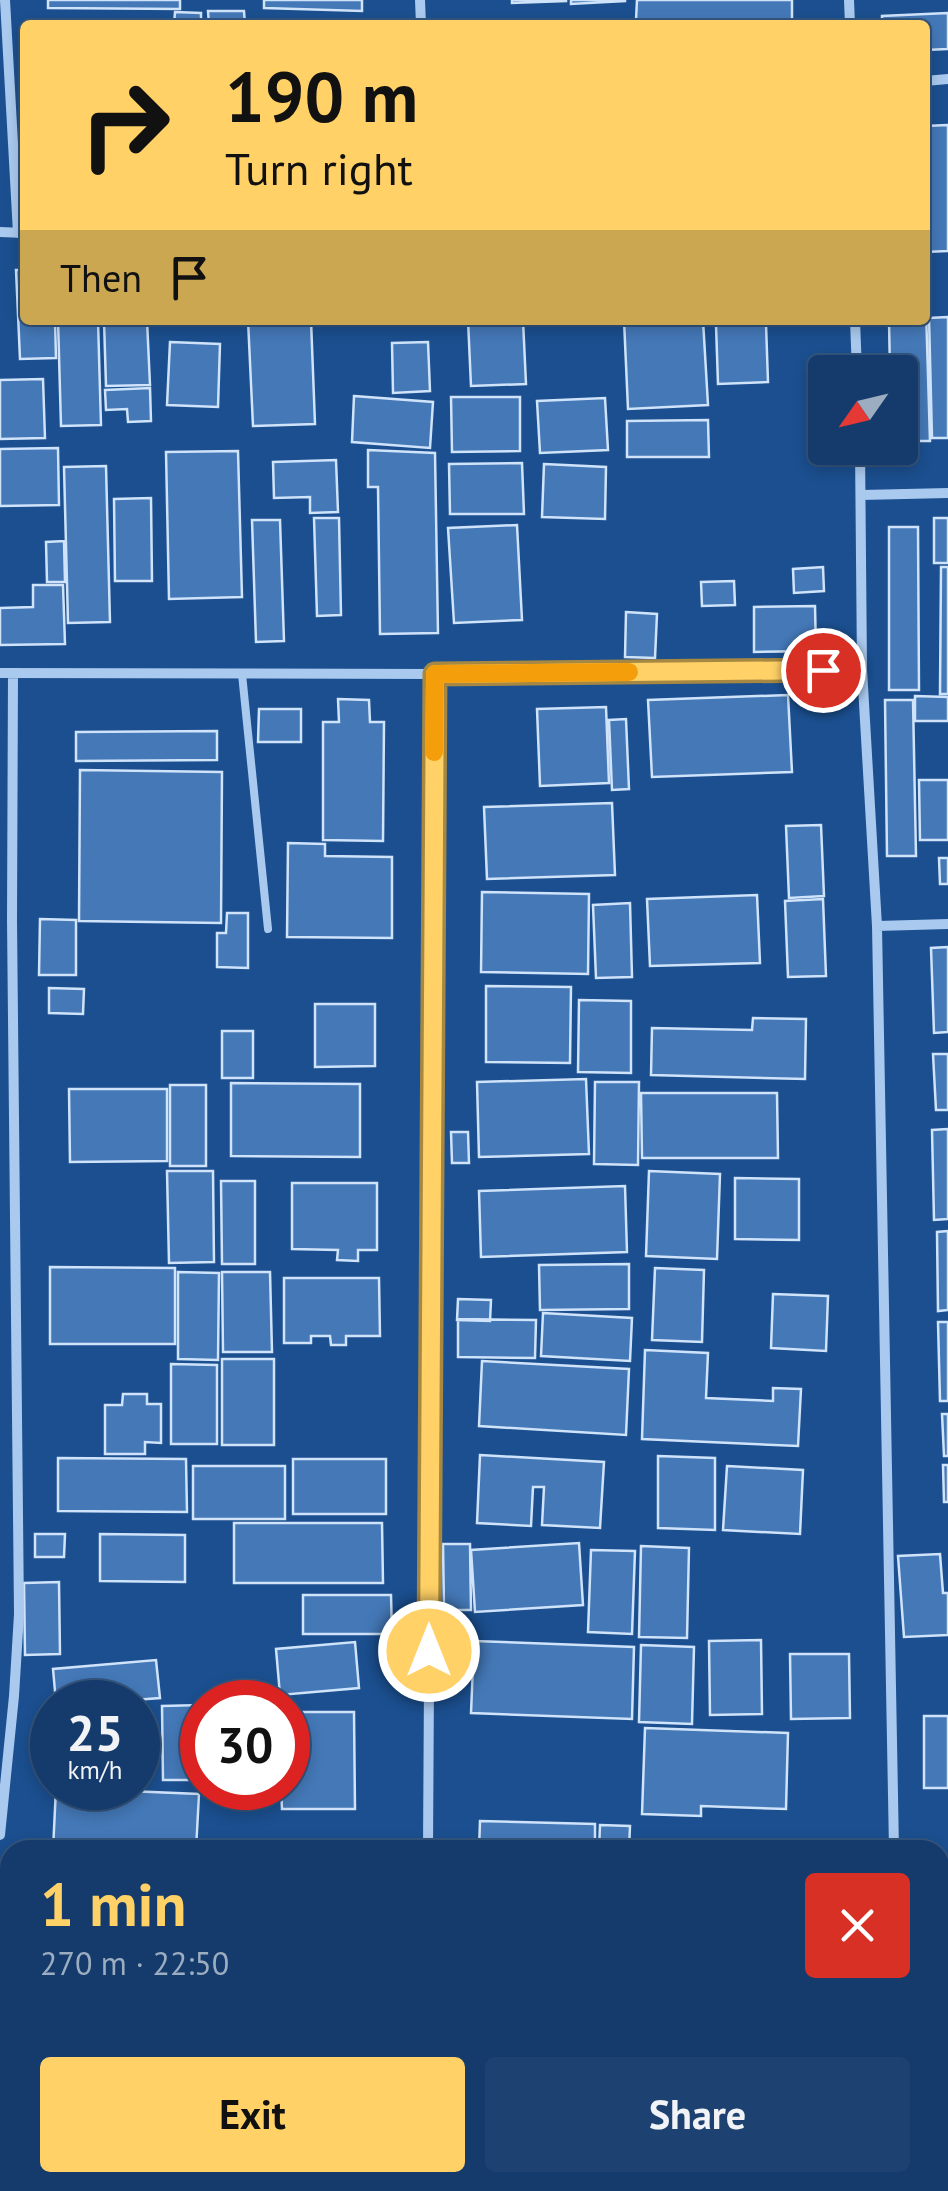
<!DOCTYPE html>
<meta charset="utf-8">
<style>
body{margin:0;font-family:"PT Sans",sans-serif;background:#1d4271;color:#f1f3f6;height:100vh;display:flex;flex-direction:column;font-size:38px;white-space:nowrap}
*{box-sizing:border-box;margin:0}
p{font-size:32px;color:#9dadc1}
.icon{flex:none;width:55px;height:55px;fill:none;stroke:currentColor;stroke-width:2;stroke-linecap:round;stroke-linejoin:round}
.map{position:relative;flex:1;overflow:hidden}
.details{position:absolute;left:0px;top:1840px;width:950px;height:352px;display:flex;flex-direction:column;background:#143b6b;border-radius:30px 30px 0 0;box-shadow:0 5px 15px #0003,0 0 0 2px #33557e}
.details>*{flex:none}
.banner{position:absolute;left:20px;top:20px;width:910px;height:305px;border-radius:10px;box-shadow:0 5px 15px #0003,0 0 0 2px #33557e;background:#ffd166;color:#111;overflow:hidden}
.needle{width:65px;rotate:236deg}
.buttons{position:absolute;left:808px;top:355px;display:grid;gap:20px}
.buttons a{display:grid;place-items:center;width:110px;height:110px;border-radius:10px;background:#143b6b;box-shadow:0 5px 15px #0003,0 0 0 2px #33557e;font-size:50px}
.speed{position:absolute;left:30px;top:1680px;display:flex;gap:20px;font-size:50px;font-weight:700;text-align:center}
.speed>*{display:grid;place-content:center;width:130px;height:130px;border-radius:50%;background:#143b6b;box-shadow:0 5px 15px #0003,0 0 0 2px #33557e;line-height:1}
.speed small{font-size:25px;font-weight:400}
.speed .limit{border:15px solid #d22;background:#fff;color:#111}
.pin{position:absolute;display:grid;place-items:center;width:85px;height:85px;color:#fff;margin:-42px;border:5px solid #fff;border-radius:50%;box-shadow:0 2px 10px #0007}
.me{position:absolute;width:110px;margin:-55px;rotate:0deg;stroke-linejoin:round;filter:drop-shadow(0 0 8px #0008)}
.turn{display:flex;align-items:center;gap:35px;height:210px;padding:0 40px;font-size:45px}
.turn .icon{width:130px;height:130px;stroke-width:2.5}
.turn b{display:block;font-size:70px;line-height:85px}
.then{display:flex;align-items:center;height:95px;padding:0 40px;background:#0003;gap:20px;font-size:38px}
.round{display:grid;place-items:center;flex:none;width:105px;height:105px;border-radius:10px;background:#1d4271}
.head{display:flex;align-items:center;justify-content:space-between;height:170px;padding:0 40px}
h1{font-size:60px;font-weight:800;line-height:75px;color:#ffd166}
.action{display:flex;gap:20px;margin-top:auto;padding:20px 40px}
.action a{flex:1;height:115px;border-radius:10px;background:#ffd166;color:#111;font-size:40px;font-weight:800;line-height:115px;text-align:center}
.action a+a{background:#1d4271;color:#f1f3f6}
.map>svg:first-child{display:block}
.building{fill:#4478b7;stroke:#cfe3fa;stroke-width:2.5}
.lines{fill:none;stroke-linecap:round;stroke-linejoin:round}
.service{stroke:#a9c9ee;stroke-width:8}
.minor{stroke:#a9c9ee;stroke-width:10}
.route-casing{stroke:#a68842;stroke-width:25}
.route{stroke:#ffd166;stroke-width:18}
.slow{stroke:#f59e0b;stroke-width:18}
</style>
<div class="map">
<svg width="948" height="2191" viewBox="0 0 948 2191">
<rect width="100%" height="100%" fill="#1b4f8f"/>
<path class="building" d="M48,0H180V9L48,8Z
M264,0H362V11L264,8Z
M512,0H566V1L512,3Z
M571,0H625V1L571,4Z
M637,0H792V23L636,20Z
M208,11H244L245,25H209Z
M175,12L201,13V25H174Z
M948,13V49L925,50V25H882V16Z
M948,125V251L925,252V126Z
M16,270H25V320H55L56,358L20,359Z
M925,277L930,441H900V372H890L889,320H925Z
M948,317V438H932L929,318Z
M58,320H98L101,425L61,426Z
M104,320H147L150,385L106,386Z
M248,320H311L315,424L253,426Z
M468,320H523L526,384L471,386Z
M624,320H703L708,405L628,409Z
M766,324L768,382L718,384L716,325Z
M170,342L220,344L218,407L167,405Z
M428,342L430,391L393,393L392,343Z
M43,379L45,438L0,439V380Z
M150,388L151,421L128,422L127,409L106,410L105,390Z
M354,396L433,402L430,448L352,442Z
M451,397H520V451L452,452Z
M605,398L608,450L540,453L537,401Z
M708,420L709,457H627V421Z
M58,448L59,505L0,506V449Z
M368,450L435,453L438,633L380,634L378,487H368Z
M238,451L242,597L169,599L166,452Z
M336,460L338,512L310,513V497L274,498L273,462Z
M522,463L524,514H450L449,464Z
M544,464L606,467L605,519L542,517Z
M106,466L110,622L68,623L64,467Z
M151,498L152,581H115L114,499Z
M314,518H339L341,615L317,616Z
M934,518H948V563H934Z
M252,520H280L284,641L256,642Z
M517,525L522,620L454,623L448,528Z
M889,527H918L919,690H889Z
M64,541L65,582H47L46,542Z
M823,567L824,591L794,593L793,569Z
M941,567H948V694H940Z
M734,581L735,605L702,606L701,582Z
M33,585H63L65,644L0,645V608L33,607Z
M815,606L816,651L754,652V607Z
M626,612L657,614L655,658L625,657Z
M788,695L792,772L652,777L648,700Z
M915,696L948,697V721H915Z
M338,699L369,700L370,722H384L383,841L323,840V722H339Z
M885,700H913L916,856H887Z
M606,707L609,783L540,786L537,709Z
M259,709H301V742H258Z
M626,719L629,789L612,790L609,720Z
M217,731V760L76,761V732Z
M80,770L222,772L221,923L79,921Z
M919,780H948V840H920Z
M612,803L615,875L487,879L484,807Z
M821,825L824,896L789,898L786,826Z
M288,843L325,844V856L392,857V938L287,937Z
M939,858H948V884H940Z
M482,892L589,894L588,974L481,972Z
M757,895L760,963L650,966L647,899Z
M823,899L826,976L788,977L785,901Z
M630,903L632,977L596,978L593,905Z
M227,913H248V968L217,967V933H226Z
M40,919L76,920V975H39Z
M948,947V1032L934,1033L931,948Z
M486,986L571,987L570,1063L486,1062Z
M49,988L84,989L83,1014L49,1013Z
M579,1000L631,1001V1073L578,1072Z
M315,1004H375V1066L315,1067Z
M753,1018L806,1019L805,1079L651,1075L652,1028L752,1030Z
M222,1031H253V1078H222Z
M933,1054H948V1110H936Z
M586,1079L589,1154L479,1157L477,1082Z
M595,1082H639L638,1165L594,1164Z
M231,1083L360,1084V1157L231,1156Z
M170,1085H206V1166H170Z
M69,1089H167V1161L70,1162Z
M641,1093H777L778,1158H642Z
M948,1129V1219L934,1220L932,1130Z
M451,1132H468L469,1163H452Z
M167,1171H213L214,1262L169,1263Z
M649,1171L720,1174L717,1259L646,1256Z
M735,1178L799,1179V1240L735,1239Z
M221,1181H255V1264H222Z
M292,1183H377V1250H358V1261L337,1260L338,1250L292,1249Z
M625,1186L627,1252L481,1257L479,1191Z
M948,1231V1310L938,1311L937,1232Z
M629,1264V1309L540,1310L539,1265Z
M50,1267L175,1268V1344H50Z
M655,1268L704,1270L702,1342L652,1340Z
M178,1272L219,1273L218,1360L178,1359Z
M222,1272H270L272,1352H223Z
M284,1278H379L380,1336H346V1345H331L330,1336H311V1343H284Z
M773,1294L828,1296L826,1351L771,1348Z
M458,1299L491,1300L490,1321L457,1320Z
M543,1313L632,1318L630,1361L541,1356Z
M458,1319L536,1320L535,1358L458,1357Z
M938,1322H948V1401H940Z
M645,1350L708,1353L706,1398L773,1401V1388L801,1389L798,1446L642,1439Z
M222,1359H274V1445H222Z
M482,1361L629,1369L626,1435L479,1426Z
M171,1364L217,1365V1444H171Z
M123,1394H147V1404H161V1443L145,1442V1454H105V1405H122Z
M942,1414H948V1456H944Z
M480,1455L604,1462L600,1528L542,1525L544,1487H533L531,1526L477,1523Z
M658,1456L715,1458V1530L658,1528Z
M58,1458L186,1459L187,1512L58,1511Z
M293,1459H386V1514H293Z
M943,1465H948V1502H944Z
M193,1466H285V1519H193Z
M727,1466L803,1470L800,1534L723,1530Z
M234,1523H382L383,1583H234Z
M35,1534H65L64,1557H35Z
M100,1534L185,1535V1582L100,1581Z
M579,1543L583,1605L475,1612L471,1550Z
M443,1544H470L471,1610H444Z
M641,1546L689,1548L687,1638L639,1637Z
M591,1550L635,1551L632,1634L588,1632Z
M940,1554L943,1593H948V1635L904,1637L898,1556Z
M59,1582L60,1654L25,1655L24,1583Z
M303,1595H391L392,1634H303Z
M761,1640L762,1714L710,1715L709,1641Z
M474,1641L634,1647L632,1719L471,1713Z
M355,1642L359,1688L280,1695L276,1649Z
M641,1645L694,1647L692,1724L639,1722Z
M790,1654H849L850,1718L791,1719Z
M156,1660L160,1698L107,1702H56L53,1669Z
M222,1696L275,1698V1702H221Z
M202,1705V1780H163L162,1706Z
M288,1712H354L355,1809H282L281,1788H288Z
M924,1716H948V1788H924Z
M645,1728L788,1733L786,1809L701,1806V1816L642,1814Z
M56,1788L199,1794L196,1850H53Z
M219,1788H272V1793L219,1792Z
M480,1821L595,1824V1850H545V1848L527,1847V1850H479Z
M600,1825L630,1826L629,1850H599Z
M679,1840L791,1842V1850H679Z
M940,1968H948V2051H940Z
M940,2068H948V2140L940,2141Z
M341,2182H392L391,2191H340Z
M439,2182H479L478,2191H439Z
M495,2182H634V2191H495Z"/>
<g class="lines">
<path class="service" d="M242,674L268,929"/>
<path class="minor" d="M5,0L18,233
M420,0L421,25
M849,0L850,25
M925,81L948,79
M0,232L25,233
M855,320L857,372
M860,448L862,669L877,926L894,1850
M862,495L948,493
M0,673L435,674L862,669
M877,926L948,924
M0,1835L14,1696L19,1614L12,920L13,673
M428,1850L435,674
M900,2182V2191
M426,2191V2182"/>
</g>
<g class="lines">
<g class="route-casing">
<path id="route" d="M429,1651L435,674L823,670"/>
</g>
<use href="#route" class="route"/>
<path class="slow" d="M434,752L435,674L629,672"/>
</g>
</svg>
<div class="buttons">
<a><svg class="needle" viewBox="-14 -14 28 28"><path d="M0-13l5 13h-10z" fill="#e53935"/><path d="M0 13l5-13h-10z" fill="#9dadc1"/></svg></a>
</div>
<div class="speed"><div>25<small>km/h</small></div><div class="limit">30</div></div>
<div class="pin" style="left:823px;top:670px;background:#d93025"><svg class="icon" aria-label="arrive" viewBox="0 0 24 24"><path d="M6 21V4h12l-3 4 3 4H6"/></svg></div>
<svg class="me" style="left:429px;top:1651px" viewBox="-20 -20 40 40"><circle r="17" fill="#ffd166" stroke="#fff" stroke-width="3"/><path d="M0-11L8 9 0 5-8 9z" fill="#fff"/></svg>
<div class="banner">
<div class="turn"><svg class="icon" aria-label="right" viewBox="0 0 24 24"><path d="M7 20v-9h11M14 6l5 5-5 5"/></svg><div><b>190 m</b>Turn right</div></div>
<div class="then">Then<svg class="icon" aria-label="arrive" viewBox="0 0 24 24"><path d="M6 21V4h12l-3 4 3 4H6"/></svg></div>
</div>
<section class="details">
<div class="head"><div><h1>1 min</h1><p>270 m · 22:50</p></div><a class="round" style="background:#d93025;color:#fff"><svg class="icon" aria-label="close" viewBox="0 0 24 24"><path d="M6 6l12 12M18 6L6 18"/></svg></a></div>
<div class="action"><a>Exit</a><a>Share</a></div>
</section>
</div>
